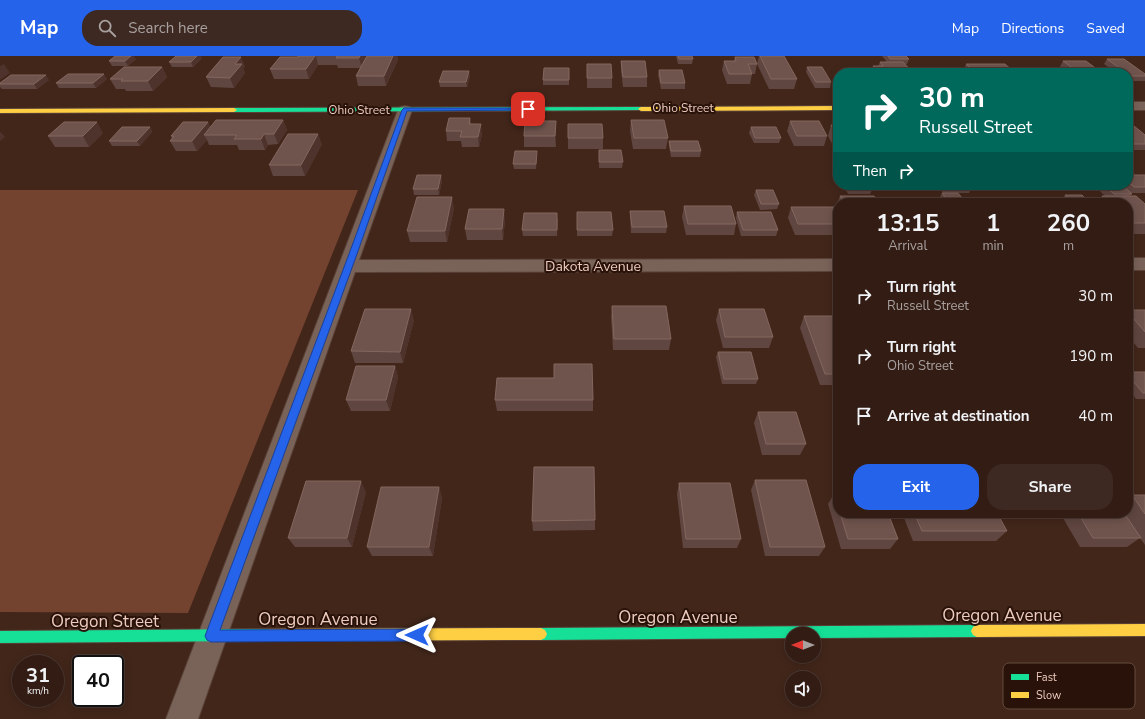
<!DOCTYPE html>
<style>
body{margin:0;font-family:"Nunito Sans",sans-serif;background:#3d2922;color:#f1f3f6;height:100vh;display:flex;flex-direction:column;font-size:15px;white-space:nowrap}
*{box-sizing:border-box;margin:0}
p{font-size:13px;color:#a8a1a0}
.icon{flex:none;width:22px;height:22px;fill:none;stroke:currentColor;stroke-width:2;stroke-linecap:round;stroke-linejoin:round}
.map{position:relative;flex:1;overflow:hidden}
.side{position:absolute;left:833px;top:142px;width:300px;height:320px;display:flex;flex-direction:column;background:#321c14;border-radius:16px;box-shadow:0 2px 10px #0003,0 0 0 1px #4d3a34}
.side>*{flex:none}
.banner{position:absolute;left:833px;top:12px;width:300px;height:122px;border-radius:16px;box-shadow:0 2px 10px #0003,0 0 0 1px #4d3a34;background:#00695c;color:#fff;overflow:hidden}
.needle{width:26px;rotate:270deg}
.tools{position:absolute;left:785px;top:571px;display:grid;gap:8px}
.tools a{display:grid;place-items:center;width:36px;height:36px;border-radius:50%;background:#321c14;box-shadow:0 2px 10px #0003,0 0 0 1px #4d3a34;font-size:20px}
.speed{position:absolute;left:12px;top:599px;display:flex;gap:8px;font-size:20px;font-weight:700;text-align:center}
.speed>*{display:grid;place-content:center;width:52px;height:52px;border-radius:50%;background:#321c14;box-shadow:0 2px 10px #0003,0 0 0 1px #4d3a34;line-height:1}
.speed small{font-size:10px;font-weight:400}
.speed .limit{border:2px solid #111;border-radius:6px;background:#fff;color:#111}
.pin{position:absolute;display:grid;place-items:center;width:34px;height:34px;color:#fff;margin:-17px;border-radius:8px;box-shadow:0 2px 6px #0006}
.me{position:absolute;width:44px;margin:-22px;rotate:270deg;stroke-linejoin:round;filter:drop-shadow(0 0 3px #0008)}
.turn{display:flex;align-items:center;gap:14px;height:84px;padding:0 20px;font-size:18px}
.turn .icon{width:52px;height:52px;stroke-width:2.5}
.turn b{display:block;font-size:28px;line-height:34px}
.then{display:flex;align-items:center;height:38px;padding:0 20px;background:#0003;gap:8px;font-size:15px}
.eta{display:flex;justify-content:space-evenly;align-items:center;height:68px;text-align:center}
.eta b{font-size:24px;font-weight:700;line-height:28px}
.action{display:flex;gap:8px;margin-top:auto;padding:8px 20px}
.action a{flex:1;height:46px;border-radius:16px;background:#2563eb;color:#fff;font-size:16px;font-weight:700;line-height:46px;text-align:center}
.action a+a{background:#3d2922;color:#f1f3f6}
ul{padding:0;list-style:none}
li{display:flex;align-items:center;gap:12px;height:60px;padding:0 20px}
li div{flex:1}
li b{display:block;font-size:15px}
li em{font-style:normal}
header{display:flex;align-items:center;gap:24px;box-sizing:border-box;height:56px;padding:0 20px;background:#2563eb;color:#fff}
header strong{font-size:19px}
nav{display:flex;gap:22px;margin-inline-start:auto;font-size:14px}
.search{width:280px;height:36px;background:#3d2922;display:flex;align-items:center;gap:10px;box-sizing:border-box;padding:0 14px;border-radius:16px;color:#a8a1a0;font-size:15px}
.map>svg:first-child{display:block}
.green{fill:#744330}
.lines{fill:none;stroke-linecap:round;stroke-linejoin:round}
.street-casing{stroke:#5a4239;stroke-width:2}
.fast-casing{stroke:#5a4239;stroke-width:2}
.slow-casing{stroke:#5a4239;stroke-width:2}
.street{fill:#796258;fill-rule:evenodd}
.fast{fill:#16e098;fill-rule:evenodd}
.slow{fill:#ffcf43;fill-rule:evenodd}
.wall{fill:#604640}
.shaded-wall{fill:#4d332b}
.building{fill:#6f544d;stroke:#83675f}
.route{fill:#2563eb;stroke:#184099}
.labels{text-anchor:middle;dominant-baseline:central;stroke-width:4;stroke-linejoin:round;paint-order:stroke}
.far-street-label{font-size:12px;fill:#edcbbe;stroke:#291209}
.street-label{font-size:14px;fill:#edcbbe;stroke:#291209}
.near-street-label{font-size:17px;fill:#edcbbe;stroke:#291209}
.key{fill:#291209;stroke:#644a3f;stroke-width:1}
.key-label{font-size:11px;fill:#edcbbe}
</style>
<header>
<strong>Map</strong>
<div class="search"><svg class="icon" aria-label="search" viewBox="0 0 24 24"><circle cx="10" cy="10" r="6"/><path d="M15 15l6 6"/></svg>Search here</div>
<nav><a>Map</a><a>Directions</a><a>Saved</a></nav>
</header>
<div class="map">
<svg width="1145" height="663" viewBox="0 0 1145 663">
<rect width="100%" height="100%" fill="#42261a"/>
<path class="green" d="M0,134H358L188,557L0,556Z"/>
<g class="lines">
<g class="street-casing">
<path id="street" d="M1128,46H1145V54H1128Z
M405,50L410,51L412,54L359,204L838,203V215L355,216L198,663H166L398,54L400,51Z
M1128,202H1145V214H1128Z"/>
</g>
<g class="fast-casing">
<path id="fast" d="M641,51L643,52V54L234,56L231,54L234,52Z
M977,569L981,571L983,575L981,579L977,581L814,582V578H792V582L541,584L537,582L535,578L537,574L541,572Z
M270,573L274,575L276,579L274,583L270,585L0,587V575Z"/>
</g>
<g class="slow-casing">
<path id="slow" d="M838,50V54L641,55L638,53L641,51Z
M0,53L234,52L237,54L234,56L0,57Z
M1145,568V580L977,581L973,579L971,575L973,571L977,569Z
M541,572L545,574L547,578L545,582L541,584L270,585L266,583L264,579L266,575L270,573Z"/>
</g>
<use href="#street" class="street"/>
<use href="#fast" class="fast"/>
<use href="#slow" class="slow"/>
</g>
<path class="wall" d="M298,0H365V3L367,0H397L398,4L386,30H358L356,20L360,12H338L337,9H318L309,23H274L270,13L298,1Z
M676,0H692L693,3L692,8H678Z
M759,0H784L797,23L794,33H769L757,8Z
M882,0H906L909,3L907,8H905L913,17H871L873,10H878L880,6H887Z
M735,1L757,8L755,18H752L750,28H727L722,14L724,5H734Z
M202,2L193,11H172L169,6Z
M136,3L128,10H112L109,5Z
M1107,3L1145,18V25H1128V17H1116L1104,8Z
M621,5L647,21V31H623L621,15Z
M1063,5L1102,17H1061L1058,14Z
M587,8L612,22V32H587Z
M966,8L1014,16L1013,17H968L964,13Z
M245,10L243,12L245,17L234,32L211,31L206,21Z
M162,11L167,21L153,35H126L125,33H116L110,23Z
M807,11L831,26L830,32H815L806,16Z
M569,12V29H543V24Z
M842,13L864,17H840Z
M924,13L946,17H922Z
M659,14L685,27V33H661L658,19Z
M470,20L467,31H440L439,26Z
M107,23L96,32H59L56,27Z
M49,24L37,33H2L0,31V27Z
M470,62L471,68L482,78L479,91H462L461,85H447L446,75Z
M283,64L287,74L278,88L268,89L265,94H239L237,89H209L207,84L197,95H176L170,85L172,82L171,80L208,66L210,71Z
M631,64L668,82L666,93H633L630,75Z
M790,65L827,80L824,90H794L787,75Z
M568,68L603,82V93H568Z
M831,69H838V95H836L828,80Z
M1128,70L1145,79V94H1130L1128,92Z
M150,71L152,76L140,90H112L109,85Z
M751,71L781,82L779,87H754L749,77Z
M556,75V91H524V80Z
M103,77L89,91H55L48,80Z
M669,85L701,95L700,101H671L669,90Z
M322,88L305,120H273L269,109Z
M599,94L623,106L622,112H599Z
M537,101L536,113H514L513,108Z
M1128,119H1145V137H1130L1132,138L1130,140L1145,148V178H1128V147H1097L1102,140H1105L1099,134L1102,129H1128Z
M442,125L439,139H414L413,133Z
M843,129H871L873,132L870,138H848Z
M938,129H970L972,131L969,137H943Z
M756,134L779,148L777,153L760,154L754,139Z
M942,137L966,147H937Z
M1065,139L1090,147H1059Z
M840,140L878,147H838V179H795L788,162L791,151H836Z
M893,142L930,147H890Z
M684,150L736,168L734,179H686L682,161Z
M454,152L447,186H410L407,175Z
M630,155L667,171L666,177H631L630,161Z
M577,156L613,174L612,180H577Z
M737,156L778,174L776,180H741L736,162Z
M558,163L557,180H523L522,174Z
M505,164L503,184H467L465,173Z
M612,250L671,283L669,294H613L611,261Z
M719,253L773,281L769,292H723L716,264Z
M1128,254H1145V292H1138L1128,280Z
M804,260H838V329H820L800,272Z
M414,264L403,307H355L351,295Z
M718,296L758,323L756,328H722L716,301Z
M395,310L398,321L390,355H351L346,344Z
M1128,316H1145V343H1136L1128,332Z
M495,344H593V355H497Z
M758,356L806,388L800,399H762L754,367Z
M755,424L825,491L819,500H765L751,434Z
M679,427L741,483L737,492H683L677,438Z
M439,431L442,442L433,500H372L367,491Z
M366,436L352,491H295L288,482Z
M834,438H838V457H888L898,483L890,493H841L828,448Z
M1132,439H1145V489L1140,482L1127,491H1080L1060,457H1128V442Z
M902,457H997L1007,475L996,485H913Z
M595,464V474L533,475L532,465Z"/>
<path class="shaded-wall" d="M131,0H134L136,3L128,10L125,5Z
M197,0H201L202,2L193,11L191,6Z
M315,0H316L318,9L309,23L306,13Z
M360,0H365L366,4L362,12L359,2Z
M393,0H397L398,4L386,30L384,20Z
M241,1L245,10L243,12L245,17L234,32L230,22L235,8Z
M4,8L10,17L0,24V10Z
M162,11L167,21L153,35L148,25Z
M469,15L470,20L467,31L466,26Z
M104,18L107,23L96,32L93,27Z
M46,19L49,24L37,33L34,28Z
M283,64L287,74L278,88L274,78Z
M556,65V91L555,80Z
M97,66L103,77L89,91L83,80Z
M208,66L212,76L204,79L207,84L197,95L192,85Z
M481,68L482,78L479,91L478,81Z
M150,71L152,76L140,90L137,85Z
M1,76L5,81L0,85V77Z
M264,78L268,89L265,94L261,83Z
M318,78L322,88L305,120L301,109Z
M537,95V101L536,113V108Z
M441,119L442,125L439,139L438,133Z
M452,141L454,152L447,186L445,175Z
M504,153L505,164L503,184L502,173Z
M411,253L414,264L403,307L400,296Z
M395,310L398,321L390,355L386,344Z
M361,425L366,436L352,491L347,482Z
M439,431L442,442L433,500L429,491Z"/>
<path class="building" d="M115,0H131L125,5H109Z
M176,0H197L191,6H169Z
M298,0H315L306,13H270L280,1H298Z
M337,0H360L359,2H336Z
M367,0H393L384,20H356Z
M678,0H692L693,3H679Z
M760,0H784L797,23H771Z
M888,0H906L909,3H890Z
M223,1H241L235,8H242L230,22L206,21Z
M735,1H754L757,8H748L752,18H729L724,5H736Z
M1107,3H1124L1145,18V20H1131L1128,18V17H1126Z
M621,5H645L647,21H623Z
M1063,5H1086L1102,17H1079Z
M880,6H903L913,17H878L873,10H883Z
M587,8H611L612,22H587Z
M966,8H1005L1014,16H974Z
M124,11H162L148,25H121L123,23H110Z
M807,11H822L831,26H816Z
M544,12H569V24H543Z
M842,13H861L864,17H844Z
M924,13H942L946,17H928Z
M659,14H682L685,27H661Z
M443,15H469L466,26H439Z
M68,18H104L93,27H56Z
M11,19H46L34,28H0V27Z
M449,62H470L469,68H481L478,81H460L462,75H446Z
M216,64H283L274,78H264L261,83H234L237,79H204Z
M631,64H664L668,82H634Z
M525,65H556L555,80H524Z
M790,65H819L827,80H797Z
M64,66H97L83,80H48Z
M183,66H208L192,85H170L174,80H171Z
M568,68H602L603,82H568Z
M831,69H838V81Z
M1128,70H1134L1145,79V88H1134L1128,83Z
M122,71H150L137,85H109Z
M751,71H776L781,82H755Z
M288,78H318L301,109H269Z
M669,85H698L701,95H671Z
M599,94H621L623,106H599Z
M515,95H537L536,108H513Z
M417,119H441L438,133H413Z
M1128,119H1145V131H1134L1128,126Z
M848,129H871L873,132H850Z
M944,129H970L972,131H946Z
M1104,129H1122L1132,138H1114Z
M756,134H773L779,148H761Z
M942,137H958L966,147H949Z
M1065,139H1082L1090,147H1073Z
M840,140H874L878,147H844Z
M1102,140H1136L1145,148V167H1130L1128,165V147H1109Z
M417,141H452L445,175H407Z
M893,142H927L930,147H896Z
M684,150H731L736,168H688Z
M791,151H838V168H798Z
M469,153H504L502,173H465Z
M630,155H664L667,171H632Z
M577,156H611L613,174H577Z
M737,156H771L778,174H743Z
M524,157H557V174H522Z
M612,250H666L671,283H614Z
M365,253H411L400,296L351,295Z
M719,253H764L773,281H725Z
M1128,254H1145V276L1128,256Z
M804,260H838V318H825Z
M718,296H751L758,323H724Z
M554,308H592L593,344H495L497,322H554Z
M356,310H395L386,344H346Z
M1128,316H1145V337H1143L1128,319Z
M758,356H796L806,388H766Z
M534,411H594L595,464L532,465Z
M755,424H806L825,491H770Z
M306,425H361L347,482H288Z
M679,427H730L741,483H686Z
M381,431H439L429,491H367Z
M834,438H838V451Z
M1132,439H1145V458Z
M840,457H888L898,483H848Z
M914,457H997L1007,475H922Z
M1078,457H1124L1141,482H1093Z"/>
<path class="route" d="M528,52L531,53L530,54L407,55L357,198L220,574L417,573L421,574L423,579L421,583L417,585L211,586L207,584L205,580L349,198L402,54L404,52Z"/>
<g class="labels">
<g class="far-street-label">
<text x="683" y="52">Ohio Street</text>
<text x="359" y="54">Ohio Street</text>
</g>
<g class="street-label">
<text x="593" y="210">Dakota Avenue</text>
</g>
<g class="near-street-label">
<text x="1002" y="559">Oregon Avenue</text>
<text x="678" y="561">Oregon Avenue</text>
<text x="318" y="563">Oregon Avenue</text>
<text x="105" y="565">Oregon Street</text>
</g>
</g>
<rect x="1003" y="607" width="132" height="46" rx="6" class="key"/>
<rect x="1011" y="618" width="18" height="6" fill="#16e098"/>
<rect x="1011" y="636" width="18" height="6" fill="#ffcf43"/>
<g class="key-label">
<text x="1036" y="625">Fast</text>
<text x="1036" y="643">Slow</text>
</g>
</svg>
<div class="tools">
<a><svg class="needle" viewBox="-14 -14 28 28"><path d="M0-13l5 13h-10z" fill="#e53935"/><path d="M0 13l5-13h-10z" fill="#a8a1a0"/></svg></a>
<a><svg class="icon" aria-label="sound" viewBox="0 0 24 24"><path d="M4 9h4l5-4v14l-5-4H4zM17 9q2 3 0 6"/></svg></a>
</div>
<div class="speed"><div>31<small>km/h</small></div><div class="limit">40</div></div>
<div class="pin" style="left:528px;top:53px;background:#d93025"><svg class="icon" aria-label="arrive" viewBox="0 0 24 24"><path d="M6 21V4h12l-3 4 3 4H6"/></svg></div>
<svg class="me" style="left:417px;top:579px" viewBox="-20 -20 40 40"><path d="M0-17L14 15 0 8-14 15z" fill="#2563eb" stroke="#fff" stroke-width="4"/></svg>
<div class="banner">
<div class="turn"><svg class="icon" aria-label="right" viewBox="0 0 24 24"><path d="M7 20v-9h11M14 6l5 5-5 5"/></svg><div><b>30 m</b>Russell Street</div></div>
<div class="then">Then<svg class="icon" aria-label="right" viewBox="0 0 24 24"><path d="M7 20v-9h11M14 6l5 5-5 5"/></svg></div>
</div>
<section class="side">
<div class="eta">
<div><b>13:15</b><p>Arrival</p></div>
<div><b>1</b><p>min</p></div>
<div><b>260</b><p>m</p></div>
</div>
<ul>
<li><svg class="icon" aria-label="right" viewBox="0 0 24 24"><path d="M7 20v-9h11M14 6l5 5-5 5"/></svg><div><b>Turn right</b><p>Russell Street</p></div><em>30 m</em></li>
<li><svg class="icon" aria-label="right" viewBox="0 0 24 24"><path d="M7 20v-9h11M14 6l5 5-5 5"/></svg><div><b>Turn right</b><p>Ohio Street</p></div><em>190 m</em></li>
<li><svg class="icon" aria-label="arrive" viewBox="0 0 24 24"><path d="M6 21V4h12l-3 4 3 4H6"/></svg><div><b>Arrive at destination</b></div><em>40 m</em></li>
</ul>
<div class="action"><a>Exit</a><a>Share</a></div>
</section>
</div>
